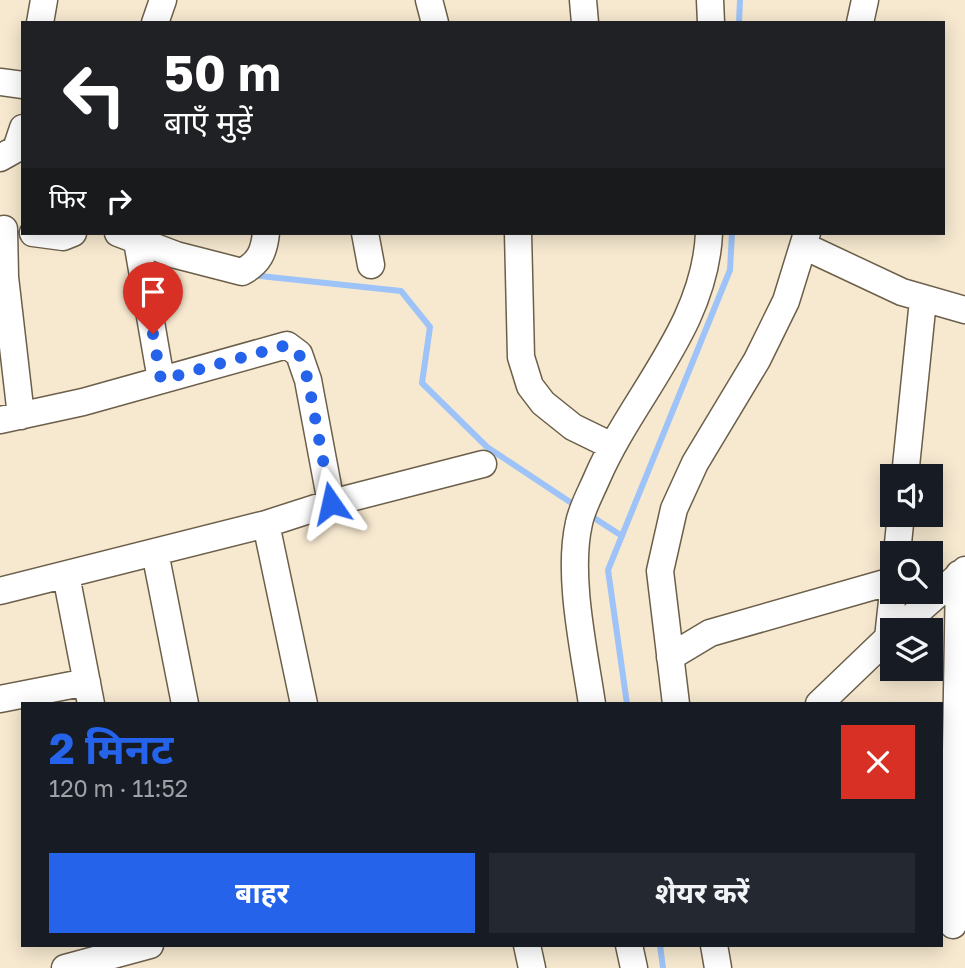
<!DOCTYPE html>
<html lang="hi">
<meta charset="utf-8">
<style>
body{margin:0;font-family:"Golos Text","Noto Sans Devanagari",sans-serif;background:#242831;color:#f1f3f6;height:100vh;display:flex;flex-direction:column;font-size:26px;white-space:nowrap}
*{box-sizing:border-box;margin:0}
p{font-size:23px;color:#9ea1a6}
.icon{flex:none;width:38px;height:38px;fill:none;stroke:currentColor;stroke-width:2;stroke-linecap:round;stroke-linejoin:round}
.map{position:relative;flex:1;overflow:hidden}
.drawer{position:absolute;left:21px;top:702px;width:922px;height:245px;display:flex;flex-direction:column;background:#171b24;border-radius:0px;box-shadow:0 4px 18px #0003}
.drawer>*{flex:none}
.top-card{position:absolute;left:21px;top:21px;width:924px;height:214px;border-radius:0px;box-shadow:0 4px 18px #0003;background:#202124;color:#fff;overflow:hidden}
.fabs{position:absolute;left:880px;top:464px;display:grid;gap:14px}
.fabs a{display:grid;place-items:center;width:63px;height:63px;border-radius:0px;background:#171b24;box-shadow:0 4px 18px #0003;font-size:35px}
.pin{position:absolute;display:grid;place-items:center;width:60px;height:60px;color:#fff;margin:-72px -30px;border-radius:50% 50% 50% 0;rotate:-45deg;box-shadow:0 0 7px #0007}
.pin .icon{rotate:45deg}
.me{position:absolute;width:77px;margin:-38px;rotate:349deg;stroke-linejoin:round;filter:drop-shadow(0 0 5px #0008)}
.turn{display:flex;align-items:center;gap:24px;height:147px;padding:0 28px;font-size:32px}
.turn .icon{width:91px;height:91px;stroke-width:2.5}
.turn b{display:block;font-size:49px;line-height:60px}
.then{display:flex;align-items:center;height:66px;padding:0 28px;background:#0003;gap:14px;font-size:26px}
.round{display:grid;place-items:center;flex:none;width:74px;height:74px;border-radius:0px;background:#242831}
.overview{display:flex;align-items:center;justify-content:space-between;height:119px;padding:0 28px}
h1{font-size:42px;font-weight:700;line-height:52px;color:#2563eb}
.action{display:flex;gap:14px;margin-top:auto;padding:14px 28px}
.action a{flex:1;height:80px;border-radius:0px;background:#2563eb;color:#fff;font-size:28px;font-weight:700;line-height:80px;text-align:center}
.action a+a{background:#242831;color:#f1f3f6}
.map>svg:first-child{display:block}
.lines{fill:none;stroke-linecap:round;stroke-linejoin:round}
.stream{stroke:#9dc3f8;stroke-width:6}
.minor-casing{stroke:#6c5f4a;stroke-width:29}
.minor{stroke:#fff;stroke-width:26}
.route{stroke:#2563eb;stroke-width:12;stroke-dasharray:0 21.6}
</style>
<div class="map">
<svg width="965" height="968" viewBox="0 0 965 968">
<rect width="100%" height="100%" fill="#f7e9d0"/>
<g class="lines">
<path class="stream" d="M739,23L740,0
M260,276L401,291L430,327L422,383L487,447L576,506
M588,514L622,536
M627,704L608,570L730,270L732,233
M660,945L663,968"/>
<g class="minor-casing">
<path id="minor" d="M429,0L435,23
M583,0L585,23
M710,0L711,23
M40,23L44,0
M155,23L163,0
M860,23L865,0
M0,82L23,85
M0,158L16,149L23,128
M4,229L5,277L21,416
M33,233L63,237L73,233
M118,233L176,255L242,272C259,263 264,252 266,233
M365,233L371,265
M518,233L521,357L530,386L543,403L573,427L612,446
M137,241L161,380
M804,246L902,292L965,310
M0,420L83,402L287,345L299,354L308,380L331,503
M905,476L923,300
M266,524L304,704
M155,552L185,704
M897,553L901,514
M66,575L91,704
M0,591L266,524L331,503L483,464
M897,630L965,570
M888,638L893,592
M670,657L710,633L892,581
M0,699L87,682
M592,704C584,650 567,575 579,523C582,508 591,492 597,478C633,395 705,327 709,233
M676,704L660,571L674,509L695,463L757,360L786,301L807,233
M819,704L892,634
M953,925L959,574
M527,945L532,968
M629,945L634,968
M714,945L718,968
M65,968L150,945"/>
</g>
<use href="#minor" class="minor"/>
</g>
<g class="lines">
<path class="route" d="M153,334L161,380L287,345L299,354L308,380L331,503"/>
</g>
</svg>
<div class="fabs">
<a><svg class="icon" aria-label="sound" viewBox="0 0 24 24"><path d="M4 9h4l5-4v14l-5-4H4zM17 9q2 3 0 6"/></svg></a>
<a><svg class="icon" aria-label="search" viewBox="0 0 24 24"><circle cx="10" cy="10" r="6"/><path d="M15 15l6 6"/></svg></a>
<a><svg class="icon" aria-label="layers" viewBox="0 0 24 24"><path d="M12 4l9 5-9 5-9-5zM3 14l9 5 9-5"/></svg></a>
</div>
<div class="pin" style="left:153px;top:334px;background:#d93025"><svg class="icon" aria-label="arrive" viewBox="0 0 24 24"><path d="M6 21V4h12l-3 4 3 4H6"/></svg></div>
<svg class="me" style="left:331px;top:503px" viewBox="-20 -20 40 40"><path d="M0-17L14 15 0 8-14 15z" fill="#2563eb" stroke="#fff" stroke-width="4"/></svg>
<div class="top-card">
<div class="turn"><svg class="icon" aria-label="left" viewBox="0 0 24 24"><path d="M17 20v-9H6M10 6l-5 5 5 5"/></svg><div><b>50 m</b>बाएँ मुड़ें</div></div>
<div class="then">फिर<svg class="icon" aria-label="right" viewBox="0 0 24 24"><path d="M7 20v-9h11M14 6l5 5-5 5"/></svg></div>
</div>
<section class="drawer">
<div class="overview"><div><h1>2 मिनट</h1><p>120 m · 11:52</p></div><a class="round" style="background:#d93025;color:#fff"><svg class="icon" aria-label="close" viewBox="0 0 24 24"><path d="M6 6l12 12M18 6L6 18"/></svg></a></div>
<div class="action"><a>बाहर</a><a>शेयर करें</a></div>
</section>
</div>
